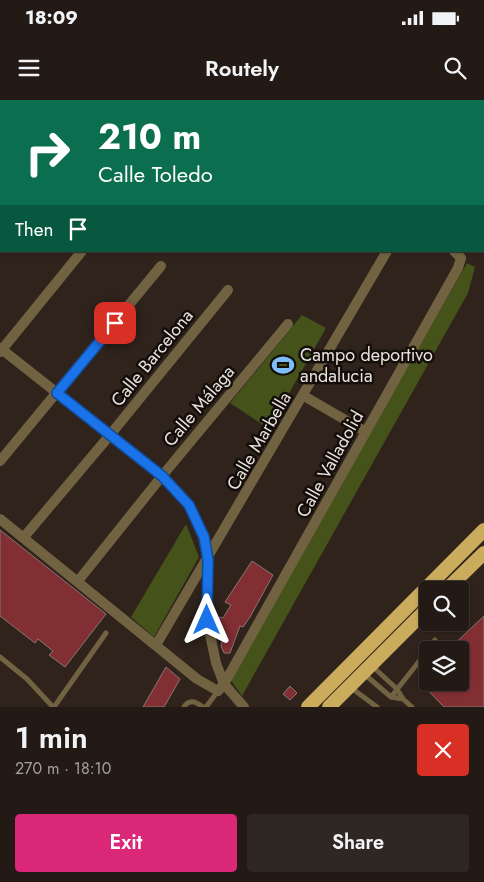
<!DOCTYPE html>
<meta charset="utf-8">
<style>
body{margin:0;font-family:Jost,sans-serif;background:#2f2722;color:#f1f3f6;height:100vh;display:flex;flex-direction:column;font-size:19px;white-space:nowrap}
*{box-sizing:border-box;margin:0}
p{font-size:16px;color:#a3a1a0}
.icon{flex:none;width:28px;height:28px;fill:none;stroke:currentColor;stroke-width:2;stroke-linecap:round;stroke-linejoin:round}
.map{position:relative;height:607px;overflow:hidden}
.sheet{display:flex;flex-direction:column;background:#231a15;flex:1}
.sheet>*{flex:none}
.banner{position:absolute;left:0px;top:0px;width:485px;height:152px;box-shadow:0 1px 4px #0004,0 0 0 1px #403834;background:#0b6e4f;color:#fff;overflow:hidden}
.controls{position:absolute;left:419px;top:481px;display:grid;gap:10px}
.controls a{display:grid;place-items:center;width:50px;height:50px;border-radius:5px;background:#231a15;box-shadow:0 1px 4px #0004,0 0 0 1px #403834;font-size:25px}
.pin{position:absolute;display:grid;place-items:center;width:42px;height:42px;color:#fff;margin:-21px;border-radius:10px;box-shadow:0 2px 8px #0006}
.me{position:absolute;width:55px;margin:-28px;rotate:0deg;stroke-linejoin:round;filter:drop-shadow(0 0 4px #0008)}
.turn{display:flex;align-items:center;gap:18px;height:105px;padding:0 15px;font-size:22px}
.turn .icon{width:65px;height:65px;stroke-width:2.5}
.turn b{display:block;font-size:35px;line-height:42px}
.then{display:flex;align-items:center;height:48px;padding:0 15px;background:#0003;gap:10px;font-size:19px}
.round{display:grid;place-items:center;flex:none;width:52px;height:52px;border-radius:5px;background:#2f2722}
.summary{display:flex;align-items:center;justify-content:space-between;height:85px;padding:0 15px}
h1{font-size:30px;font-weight:600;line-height:38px}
.action{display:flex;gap:10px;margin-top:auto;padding:10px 15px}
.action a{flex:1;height:58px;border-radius:5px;background:#db2777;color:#fff;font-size:20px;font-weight:600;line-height:58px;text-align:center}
.action a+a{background:#2f2722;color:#f1f3f6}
.status{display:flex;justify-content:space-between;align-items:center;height:35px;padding:0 25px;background:#231a15;direction:ltr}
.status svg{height:14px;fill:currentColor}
header{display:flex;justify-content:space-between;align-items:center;height:65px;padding:0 15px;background:#231a15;font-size:22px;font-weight:600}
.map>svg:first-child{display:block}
.green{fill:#45521a}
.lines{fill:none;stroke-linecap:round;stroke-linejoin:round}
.stream{stroke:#924771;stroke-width:3}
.building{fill:#822f33;stroke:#887675}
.service{stroke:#716342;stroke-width:5}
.minor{stroke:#716342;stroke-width:10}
.trunk{stroke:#cbab5c;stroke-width:14}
.route-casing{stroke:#114b97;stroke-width:12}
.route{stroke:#1a73e8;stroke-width:9}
.labels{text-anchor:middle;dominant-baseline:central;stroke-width:5;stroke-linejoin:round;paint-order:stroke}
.poi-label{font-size:18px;fill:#e9e1dc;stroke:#130e0a;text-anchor:start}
.street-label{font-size:18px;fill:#e9e1dc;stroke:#130e0a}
</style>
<div class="status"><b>18:09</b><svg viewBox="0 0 49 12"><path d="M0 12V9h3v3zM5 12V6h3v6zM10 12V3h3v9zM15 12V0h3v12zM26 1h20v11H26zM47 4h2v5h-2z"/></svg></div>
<header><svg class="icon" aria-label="menu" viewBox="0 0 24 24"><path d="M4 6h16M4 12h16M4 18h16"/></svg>Routely<svg class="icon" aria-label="search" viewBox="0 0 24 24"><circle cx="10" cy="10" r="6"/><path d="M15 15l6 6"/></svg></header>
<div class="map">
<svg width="484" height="607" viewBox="0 0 484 607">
<rect width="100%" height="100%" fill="#2f231c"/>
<path class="green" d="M467,163L475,167L468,193L242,596L230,579Z
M302,215L326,228L269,329L230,303Z
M186,424L199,457L154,537L131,517Z"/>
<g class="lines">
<path class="stream" d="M270,0L273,1"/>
</g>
<path class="building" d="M0,430L106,514L65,567L49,555L53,551L38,539L35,543L0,516Z
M252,461L273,475L250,517L243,527L240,526L230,553H224L221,546L223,539L218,535L221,528L216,525L220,517L223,518L231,505L225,502Z
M484,516V607H444L418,580L428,570V582H460V550H448Z
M166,567L180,579L164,607H143Z
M290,586L297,593L290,600L283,594Z"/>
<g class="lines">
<path class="service" d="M428,550L435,540
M0,557L27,579L53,607
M371,565L397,589L403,599L412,607
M363,573L391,597L403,599
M350,587L377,607
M391,597L428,550
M54,607L106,533
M184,607C189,598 196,602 203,607
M206,607L218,591"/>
<path class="minor" d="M152,0L154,1
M117,1L118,0
M0,70L1,71
M0,145L1,144
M0,248L162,376L189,405L203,437L208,460L207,520L216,563L224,584L244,607
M0,252L82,151
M304,296L366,332
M0,361L161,166
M0,419L197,579L218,591L224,584L458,168L461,158L454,151
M24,437L110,335L228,190
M78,481L162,376L288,224
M156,545L387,151"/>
<path class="trunk" d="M446,490L484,453
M308,607L484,430
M329,607L428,508"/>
</g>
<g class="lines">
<g class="route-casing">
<path id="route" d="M115,223L57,293L162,376L189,405L204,437L208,460L207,520"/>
</g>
<use href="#route" class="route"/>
</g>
<defs>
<g id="stadium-bare" transform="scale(1.725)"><path d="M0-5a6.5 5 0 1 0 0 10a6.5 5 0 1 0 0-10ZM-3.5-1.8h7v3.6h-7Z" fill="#7cbef9" stroke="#130e0a" stroke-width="2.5" paint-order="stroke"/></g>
</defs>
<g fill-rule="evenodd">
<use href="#stadium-bare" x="283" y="265"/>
</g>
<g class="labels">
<g class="poi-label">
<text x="300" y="255">Campo deportivo<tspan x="300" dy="21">andalucia</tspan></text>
</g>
<g class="street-label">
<text transform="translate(152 258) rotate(-51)">Calle Barcelona</text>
<text transform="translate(199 306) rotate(-50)">Calle Málaga</text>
<text transform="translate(259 341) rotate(-60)">Calle Marbella</text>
<text transform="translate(330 364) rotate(-61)">Calle Valladolid</text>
</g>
</g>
</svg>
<div class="controls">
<a><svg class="icon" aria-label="search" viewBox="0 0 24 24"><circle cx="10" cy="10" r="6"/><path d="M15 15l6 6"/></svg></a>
<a><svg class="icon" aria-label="layers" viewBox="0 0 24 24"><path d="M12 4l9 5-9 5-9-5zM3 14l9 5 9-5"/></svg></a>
</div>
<div class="pin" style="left:115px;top:223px;background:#d93025"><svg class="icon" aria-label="arrive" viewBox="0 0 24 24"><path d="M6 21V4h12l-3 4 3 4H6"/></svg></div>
<svg class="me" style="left:207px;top:520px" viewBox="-20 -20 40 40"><path d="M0-17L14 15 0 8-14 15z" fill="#1a73e8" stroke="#fff" stroke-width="4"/></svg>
<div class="banner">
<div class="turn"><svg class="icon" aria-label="right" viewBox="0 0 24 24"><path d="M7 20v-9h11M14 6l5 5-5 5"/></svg><div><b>210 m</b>Calle Toledo</div></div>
<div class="then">Then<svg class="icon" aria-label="arrive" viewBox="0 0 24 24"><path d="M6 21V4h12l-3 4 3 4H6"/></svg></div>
</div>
</div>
<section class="sheet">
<div class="summary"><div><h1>1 min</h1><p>270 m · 18:10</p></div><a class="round" style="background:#d93025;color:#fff"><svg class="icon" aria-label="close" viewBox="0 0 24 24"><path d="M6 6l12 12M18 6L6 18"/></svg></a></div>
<div class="action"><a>Exit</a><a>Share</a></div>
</section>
